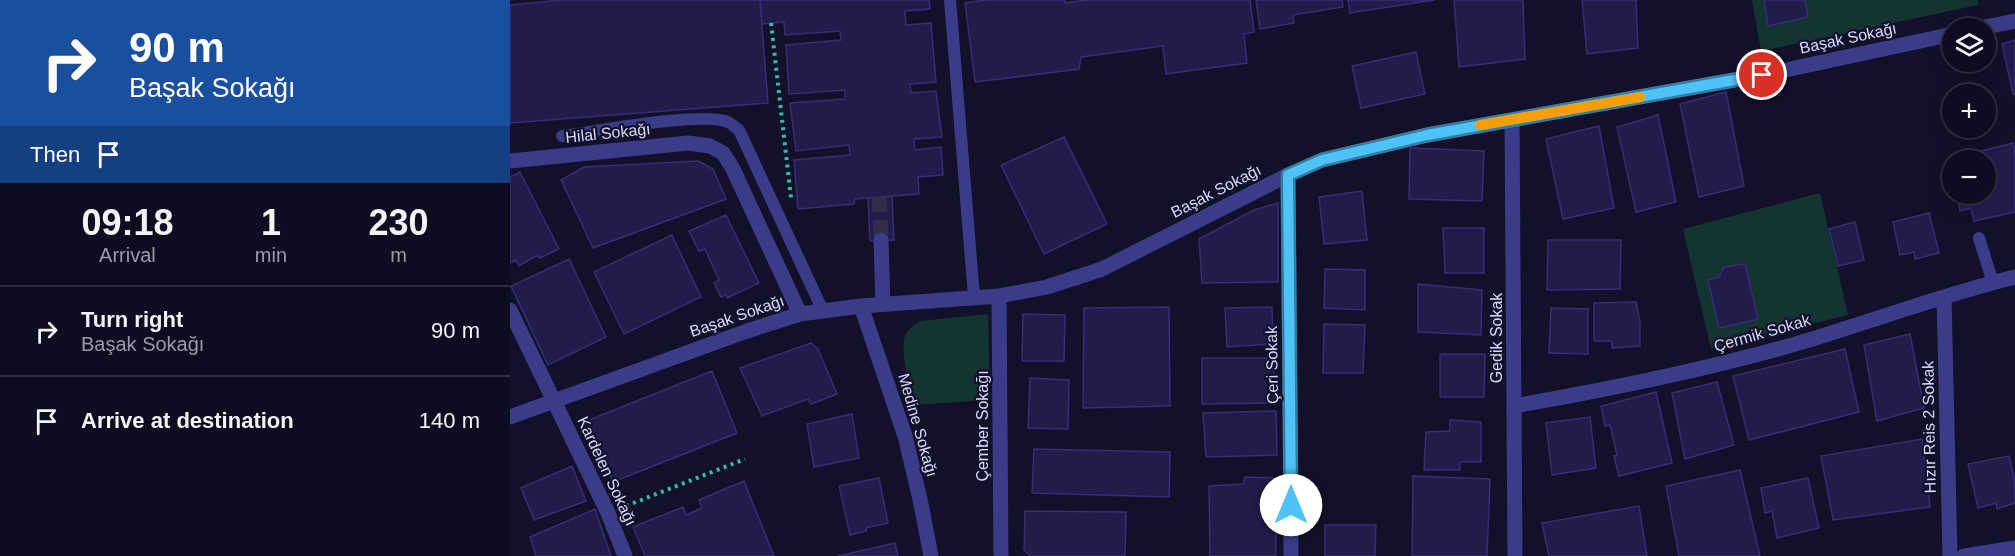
<!DOCTYPE html>
<meta charset="utf-8">
<style>
body{margin:0;font-family:Arial,sans-serif;background:#1c1a2d;color:#f1f3f6;height:100vh;display:flex;flex-direction:column;font-size:22px;white-space:nowrap}
*{box-sizing:border-box;margin:0}
p{font-size:20px;color:#9b9ba5}
.icon{flex:none;width:33px;height:33px;fill:none;stroke:currentColor;stroke-width:2;stroke-linecap:round;stroke-linejoin:round}
.map{position:relative;flex:1;overflow:hidden}
.drawer{display:flex;flex-direction:column;background:#0e0c20;width:510px}
.drawer>*{flex:none}
.banner{background:#1a4fa0;color:#fff;overflow:hidden}
.controls{position:absolute;left:1432px;top:18px;display:grid;gap:12px}
.controls a{display:grid;place-items:center;width:54px;height:54px;border-radius:50%;background:#0e0c20;box-shadow:0 6px 24px #0002,0 0 0 2px #2e2c3e;font-size:30px}
.pin{position:absolute;display:grid;place-items:center;width:51px;height:51px;color:#fff;margin:-26px;border:3px solid #fff;border-radius:50%;box-shadow:0 2px 6px #0007}
.me{position:absolute;width:66px;margin:-33px;rotate:0deg;stroke-linejoin:round;filter:drop-shadow(0 0 4px #0008)}
.turn{display:flex;align-items:center;gap:21px;height:126px;padding:0 30px;font-size:27px}
.turn .icon{width:78px;height:78px;stroke-width:2.5}
.turn b{display:block;font-size:42px;line-height:51px}
.then{display:flex;align-items:center;height:57px;padding:0 30px;background:#0003;gap:12px;font-size:22px}
.eta{display:flex;justify-content:space-evenly;align-items:center;height:102px;text-align:center}
.eta b{font-size:36px;font-weight:600;line-height:42px}
ul{padding:0;list-style:none}
li{display:flex;align-items:center;gap:18px;height:90px;padding:0 30px;border-top:2px solid #2e2c3e}
li div{flex:1}
li b{display:block;font-size:22px}
li em{font-style:normal}
main{display:flex;flex:1;min-height:0}
.map>svg:first-child{display:block}
.green{fill:#133431}
.building{fill:#221c4b;stroke:#372d77;stroke-width:1.5}
.lines{fill:none;stroke-linecap:round;stroke-linejoin:round}
.street-tunnel{stroke:#312e4a;stroke-width:15;stroke-dasharray:15 8;stroke-linecap:butt}
.path{stroke:#2ebeac;stroke-width:4;stroke-dasharray:3 4.5;stroke-linecap:butt}
.lane{stroke:#3a3c89;stroke-width:12}
.street{stroke:#3a3c89;stroke-width:15}
.route-casing{stroke:#337fa1;stroke-width:15}
.route{stroke:#4fc3f7;stroke-width:10}
.slow{stroke:#f59e0b;stroke-width:10}
.labels{text-anchor:middle;dominant-baseline:central;stroke-width:4.5;stroke-linejoin:round;paint-order:stroke}
.street-label{font-size:16px;fill:#dbd9ff;stroke:#13102a}
</style>
<main>
<section class="drawer">
<div class="banner">
<div class="turn"><svg class="icon" aria-label="right" viewBox="0 0 24 24"><path d="M7 20v-9h11M14 6l5 5-5 5"/></svg><div><b>90 m</b>Başak Sokağı</div></div>
<div class="then">Then<svg class="icon" aria-label="arrive" viewBox="0 0 24 24"><path d="M6 21V4h12l-3 4 3 4H6"/></svg></div>
</div>
<div class="eta">
<div><b>09:18</b><p>Arrival</p></div>
<div><b>1</b><p>min</p></div>
<div><b>230</b><p>m</p></div>
</div>
<ul>
<li><svg class="icon" aria-label="right" viewBox="0 0 24 24"><path d="M7 20v-9h11M14 6l5 5-5 5"/></svg><div><b>Turn right</b><p>Başak Sokağı</p></div><em>90 m</em></li>
<li><svg class="icon" aria-label="arrive" viewBox="0 0 24 24"><path d="M6 21V4h12l-3 4 3 4H6"/></svg><div><b>Arrive at destination</b></div><em>140 m</em></li>
</ul>
</section>
<div class="map">
<svg width="1505" height="556" viewBox="0 0 1505 556">
<rect width="100%" height="100%" fill="#13102a"/>
<path class="green" d="M1242,0H1468V5L1251,51Z
M1310,193L1338,315L1201,349L1173,229Z
M478,314L480,400L404,405C401,389 388,348 396,334C399,328 404,325 410,321Z"/>
<path class="building" d="M50,0H250L258,103L0,123V5Z
M250,0H419L420,9L395,11L396,25L421,23L426,82L400,84L401,93L426,91L432,137L404,139L405,150L431,147L433,175L408,177L409,194L345,199L344,204L288,209L284,160L340,155L339,145L286,151L280,103L335,99V90L279,94L276,45L331,40L330,31L275,35L274,22L252,24Z
M475,0H555V3L577,0H740L744,32L734,34L737,63L656,74L653,46L571,57L569,69L465,82L455,3Z
M746,0H832L833,7L783,15L784,23L750,29Z
M838,0H925L840,13Z
M944,0H1013L1015,59L949,67Z
M1072,0H1126L1128,48L1077,54Z
M1254,0H1295L1298,17L1258,26Z
M1505,40V94H1503L1492,44Z
M906,52L915,94L851,108L842,66Z
M1216,92L1234,186L1189,197L1170,104Z
M1148,115L1166,202L1126,212L1107,127Z
M1089,126L1104,208L1053,219L1036,139Z
M554,137L597,224L534,254L491,165Z
M1503,143L1505,156V212L1464,221L1461,208L1450,211L1447,194H1476V160H1453L1451,156Z
M900,148L974,151L972,201L899,199Z
M188,161L203,169L216,199L83,248L51,180L74,167Z
M10,172L49,249L30,258L28,255L9,266L6,260L0,263V177Z
M852,191L857,240L814,244L809,197Z
M382,196L384,240L360,241L358,198Z
M768,203V282L692,283L689,239L744,210Z
M1419,213L1429,253L1405,259L1404,252L1390,255L1383,222Z
M216,215L249,283L217,298L216,295L211,297L204,283L209,280L195,249L189,251L179,231Z
M1345,222L1354,260L1328,266L1319,229Z
M933,228H974V273H935Z
M162,235L191,297L114,334L84,272Z
M1038,240H1111L1110,289L1037,290Z
M59,259L96,337L38,365L1,286Z
M1235,264L1248,319L1209,328L1198,280L1209,277L1214,267Z
M815,269L855,270V310L814,308Z
M908,284L972,290L971,335L908,332Z
M1126,302L1130,322V346L1102,348V341H1084V303Z
M659,307L660,406L573,408L574,308Z
M762,307L763,344L717,347L715,308Z
M1041,308L1078,309V354L1039,353Z
M513,314L555,315L554,361H512Z
M814,324L855,325L853,373H813Z
M1400,334L1414,408L1367,421L1354,345Z
M301,343L308,349L327,394L301,404L298,399L252,416L230,368Z
M1335,349L1349,412L1239,440L1223,376Z
M930,354H975L974,397H930Z
M692,358H763L765,403L692,404Z
M202,371L227,433L103,482L79,420Z
M520,378L559,380L558,429L518,428Z
M1207,382L1224,445L1175,459L1162,393Z
M1146,392L1162,463L1109,476L1104,456L1107,455L1100,425L1095,426L1091,406Z
M766,411L767,455L696,457L693,413Z
M342,414L349,458L304,467L297,424Z
M1080,417L1086,468L1042,475L1036,423Z
M940,420L971,422V462H950V470H914L916,432L940,431Z
M1412,439L1420,507L1323,520L1311,456Z
M524,449L660,452L659,497L522,493Z
M1499,456L1505,482V503L1487,509L1486,503L1468,508L1458,464Z
M62,466L76,501L24,520L11,488Z
M1230,470L1250,556H1169L1156,486Z
M903,476L980,479L977,556H902Z
M735,477L766,478V556H700L699,486L733,484Z
M369,478L378,523L356,528V531L340,535L329,486Z
M1298,478L1309,528L1267,538L1262,511L1255,513L1251,488Z
M234,481L264,556H135L123,527L173,507L176,515L192,508L189,500Z
M1129,506L1137,556H1039L1032,523Z
M85,509L101,556H26L20,537Z
M515,511L616,512L615,556H521L514,550Z
M815,525H866L865,556H815Z
M385,543L388,556H328Z"/>
<g class="lines">
<path class="street-tunnel" d="M369,197L371,240"/>
<path class="path" d="M261,23L281,198
M116,506L235,459"/>
<path class="lane" d="M440,0L464,297
M52,136C83,132 193,111 218,122C222,124 226,128 229,130L313,311
M1469,238L1483,283"/>
<path class="street" d="M1470,28L1505,21
M1002,120L1005,556
M0,161L178,143L200,146L213,153L223,169L290,314
M778,175L781,556
M371,240L373,304
M489,296L491,556
M1434,297L1440,556
M351,306L395,436L410,499L421,556
M0,310L98,513L115,556
M1004,406C1095,390 1186,372 1275,347C1352,325 1427,296 1505,277
M0,417L237,331L290,314L351,306L489,296L537,287L592,269L778,175L812,160L917,135L1252,75L1443,34
M1454,556L1505,548"/>
</g>
<g class="lines">
<g class="route-casing">
<path id="route" d="M781,505L778,175L812,160L917,135L1252,75"/>
</g>
<use href="#route" class="route"/>
<path class="slow" d="M970,125L1130,97"/>
</g>
<g class="labels">
<g class="street-label">
<text transform="translate(1338 38) rotate(-12)">Başak Sokağı</text>
<text transform="translate(98 133) rotate(-6)">Hilal Sokağı</text>
<text transform="translate(706 191) rotate(-27)">Başak Sokağı</text>
<text transform="translate(227 316) rotate(-19)">Başak Sokağı</text>
<text transform="translate(1252 333) rotate(-16)">Çermik Sokak</text>
<text transform="translate(986 338) rotate(-90)">Gedik Sokak</text>
<text transform="translate(762 365) rotate(-91)">Çeri Sokak</text>
<text transform="translate(408 425) rotate(74)">Medine Sokağı</text>
<text transform="translate(472 426) rotate(-90)">Çember Sokağı</text>
<text transform="translate(1419 427) rotate(-91)">Hızır Reis 2 Sokak</text>
<text transform="translate(97 471) rotate(65)">Kardelen Sokağı</text>
</g>
</g>
</svg>
<div class="controls">
<a><svg class="icon" aria-label="layers" viewBox="0 0 24 24"><path d="M12 4l9 5-9 5-9-5zM3 14l9 5 9-5"/></svg></a>
<a>+</a>
<a>−</a>
</div>
<div class="pin" style="left:1252px;top:75px;background:#d93025"><svg class="icon" aria-label="arrive" viewBox="0 0 24 24"><path d="M6 21V4h12l-3 4 3 4H6"/></svg></div>
<svg class="me" style="left:781px;top:505px" viewBox="-20 -20 40 40"><circle r="19" fill="#fff"/><path d="M0-13L10 11 0 6-10 11z" fill="#4fc3f7"/></svg>
</div>
</main>
